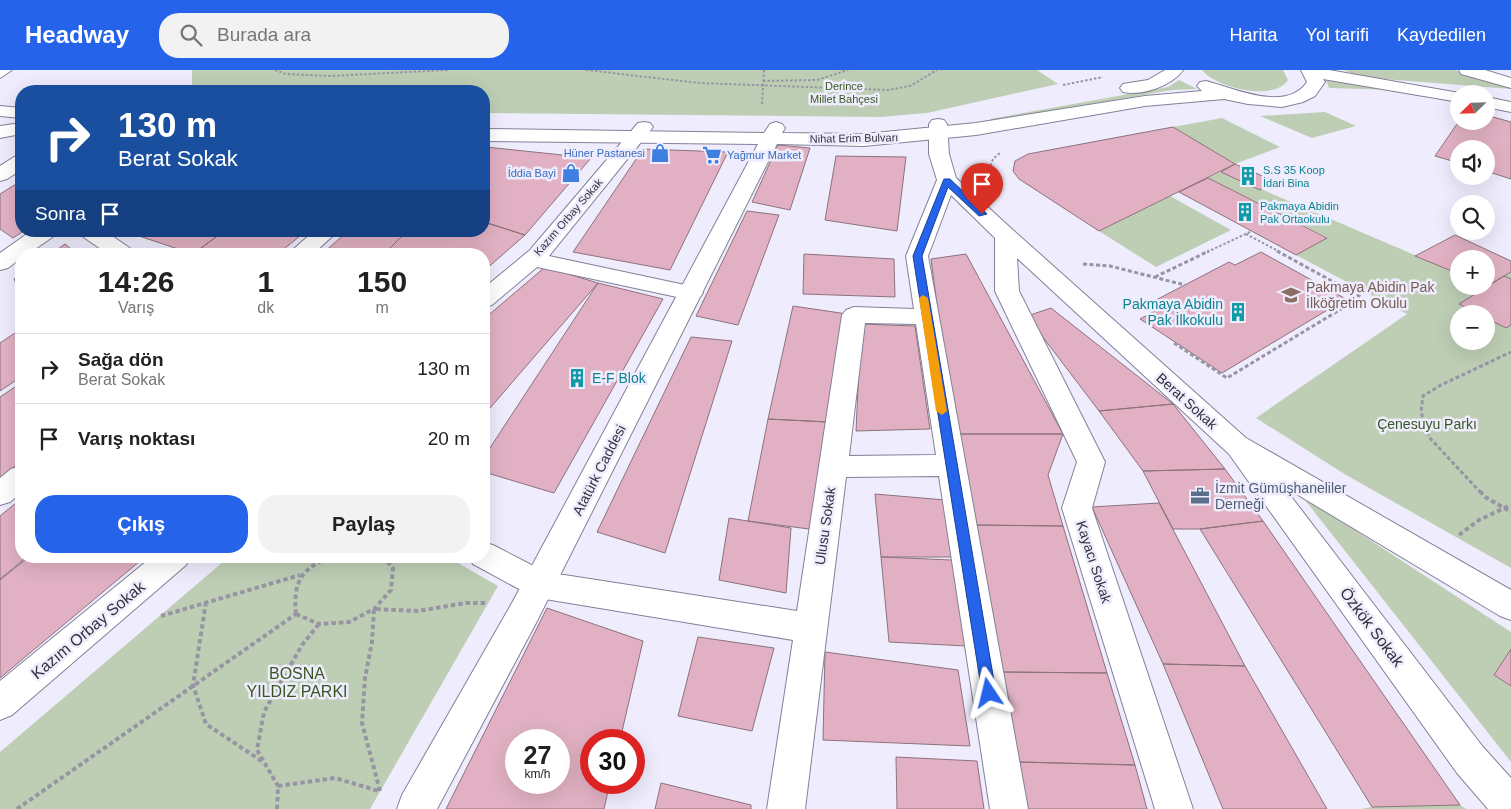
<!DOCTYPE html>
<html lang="tr">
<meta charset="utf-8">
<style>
body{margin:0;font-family:Arial,sans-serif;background:#f2f2f2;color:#222;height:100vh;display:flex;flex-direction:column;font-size:19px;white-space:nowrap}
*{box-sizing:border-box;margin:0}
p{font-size:16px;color:#767676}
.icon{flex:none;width:28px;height:28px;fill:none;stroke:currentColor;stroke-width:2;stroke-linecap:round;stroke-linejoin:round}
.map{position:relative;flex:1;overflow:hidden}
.side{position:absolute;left:15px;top:178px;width:475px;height:315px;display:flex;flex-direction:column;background:#fff;border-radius:20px;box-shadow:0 5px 20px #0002}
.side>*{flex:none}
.hud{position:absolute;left:15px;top:15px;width:475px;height:152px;border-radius:20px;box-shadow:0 5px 20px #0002;background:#1a4fa0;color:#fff;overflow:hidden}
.needle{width:32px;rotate:247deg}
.fabs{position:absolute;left:1450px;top:15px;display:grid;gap:10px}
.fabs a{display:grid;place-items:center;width:45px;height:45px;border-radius:50%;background:#fff;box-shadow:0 5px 20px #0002;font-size:25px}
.speed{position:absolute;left:505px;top:659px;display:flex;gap:10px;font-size:25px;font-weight:700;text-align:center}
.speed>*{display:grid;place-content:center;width:65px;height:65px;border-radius:50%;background:#fff;box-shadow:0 5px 20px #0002;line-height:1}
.speed small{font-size:12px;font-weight:400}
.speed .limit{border:8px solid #d22;background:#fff;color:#111}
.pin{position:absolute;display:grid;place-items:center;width:42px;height:42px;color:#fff;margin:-51px -21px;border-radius:50% 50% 50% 0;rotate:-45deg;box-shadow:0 0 5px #0007}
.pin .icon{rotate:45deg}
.me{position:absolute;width:55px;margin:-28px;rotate:350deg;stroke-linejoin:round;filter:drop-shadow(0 0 4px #0008)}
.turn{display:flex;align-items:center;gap:18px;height:105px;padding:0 20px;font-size:22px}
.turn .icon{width:65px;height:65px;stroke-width:2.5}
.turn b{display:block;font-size:35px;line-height:42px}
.then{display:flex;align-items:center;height:48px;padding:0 20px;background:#0003;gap:10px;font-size:19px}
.eta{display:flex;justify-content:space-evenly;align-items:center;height:85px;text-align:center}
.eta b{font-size:30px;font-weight:800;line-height:35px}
.primary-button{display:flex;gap:10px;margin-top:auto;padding:10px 20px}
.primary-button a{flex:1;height:58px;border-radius:20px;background:#2563eb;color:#fff;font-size:20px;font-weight:800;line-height:58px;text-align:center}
.primary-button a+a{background:#f2f2f2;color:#222}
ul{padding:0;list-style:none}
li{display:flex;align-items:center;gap:15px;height:70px;padding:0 20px;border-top:1px solid #e0e0e0}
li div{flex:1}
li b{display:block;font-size:19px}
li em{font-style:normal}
header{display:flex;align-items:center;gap:30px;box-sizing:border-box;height:70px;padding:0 25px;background:#2563eb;color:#fff}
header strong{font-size:24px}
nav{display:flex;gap:28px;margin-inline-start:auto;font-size:18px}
.search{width:350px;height:45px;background:#f2f2f2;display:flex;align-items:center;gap:12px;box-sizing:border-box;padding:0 18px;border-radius:20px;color:#767676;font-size:19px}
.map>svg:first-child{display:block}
.green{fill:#beceb5;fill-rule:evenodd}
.building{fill:#e1b1c3;stroke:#8c727c;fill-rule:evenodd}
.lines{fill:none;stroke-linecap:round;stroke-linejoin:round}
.lane-casing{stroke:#838098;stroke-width:2}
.street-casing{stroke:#838098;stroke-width:2}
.secondary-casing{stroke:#838098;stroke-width:2}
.highway-casing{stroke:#838098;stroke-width:2}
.path-far2{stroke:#9795a3;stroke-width:2;stroke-dasharray:2.5 2;stroke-linecap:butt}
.path-far1{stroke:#9795a3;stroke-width:3;stroke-dasharray:4 2.5;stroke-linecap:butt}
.path{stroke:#9795a3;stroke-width:4;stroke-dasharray:4.5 3;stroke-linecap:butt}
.lane{fill:#fff;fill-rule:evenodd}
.street{fill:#fff;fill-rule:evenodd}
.secondary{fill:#fff;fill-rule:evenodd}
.highway{fill:#fff;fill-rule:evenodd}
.route{fill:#2563eb;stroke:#184099}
.slow{fill:#f59e0b}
.labels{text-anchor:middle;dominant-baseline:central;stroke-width:5;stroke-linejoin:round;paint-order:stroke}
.far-park-label{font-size:11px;fill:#385720;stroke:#efedfd}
.far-street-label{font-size:11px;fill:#34323d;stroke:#efedfd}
.far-shop-label{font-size:11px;fill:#366cbe;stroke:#efedfd;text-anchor:end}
.far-culture-label{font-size:11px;fill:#0d838f;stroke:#efedfd;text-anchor:start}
.education-label{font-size:14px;fill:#785e54;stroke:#efedfd;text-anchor:start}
.culture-label{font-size:14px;fill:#0d838f;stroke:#efedfd;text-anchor:end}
.street-label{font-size:14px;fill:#34323d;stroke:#efedfd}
.park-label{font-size:14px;fill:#385720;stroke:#efedfd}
.service-label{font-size:14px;fill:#4e5e75;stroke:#efedfd;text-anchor:start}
.near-street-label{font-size:16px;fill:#34323d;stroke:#efedfd}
.near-park-label{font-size:16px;fill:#385720;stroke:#efedfd}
</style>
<header>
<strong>Headway</strong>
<div class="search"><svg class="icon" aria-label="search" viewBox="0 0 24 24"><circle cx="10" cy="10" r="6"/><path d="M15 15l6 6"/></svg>Burada ara</div>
<nav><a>Harita</a><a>Yol tarifi</a><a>Kaydedilen</a></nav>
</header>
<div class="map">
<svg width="1511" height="739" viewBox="0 0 1511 739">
<rect width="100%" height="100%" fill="#efedfd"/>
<path class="green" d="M192,0H1037L1058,14L927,43L880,47L484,43V21H192Z
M1202,0H1283L1288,10C1274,32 1216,18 1202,0Z
M1344,0H1454L1511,17V19L1371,8L1353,4Z
M1179,10L1197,19L1172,20L993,51L990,49L1168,17Z
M1326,10L1396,20L1329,18Z
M1325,42L1356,56L1312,68L1260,46Z
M1222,48L1280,77L1235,94L1173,57Z
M1221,102L1459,204V216H1487L1511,202V498L1346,405L1256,348L1407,244L1296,185L1327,167L1208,108ZM1459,244H1486V271H1459Z
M1170,126L1231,160L1156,197L1099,161Z
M1301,425L1511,562V579L1494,605L1511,616V692Z
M230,486H446L498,516L370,739H0V682Z
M1460,735L1466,739H1361L1372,737Z"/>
<path class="building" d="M1486,45L1511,52V109L1486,101V79H1459V93L1435,86L1459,51H1486Z
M1173,57L1235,94L1099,161L1019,109L1013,101L1015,91L1028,84Z
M778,75L810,78L790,140L752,132Z
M486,77L591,88L525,165L484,152V80Z
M643,79L728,82L670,200L573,182Z
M836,86L906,87L897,161L825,150Z
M1235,94L1274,111L1260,120L1221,102Z
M1208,108L1327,168L1296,185L1179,122Z
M21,111V161H24L13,168L0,159V124Z
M747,141L779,145L738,255L696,246Z
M484,152L525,165L484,201V184H384L407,161H484Z
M128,161H224L193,184L127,162Z
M224,161H306L278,184H193Z
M348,161H407L384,184H322Z
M1455,165L1511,191V202L1487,216L1486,189H1459V204L1415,186Z
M65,174L77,184H51Z
M1261,182L1346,229L1222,303L1140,249L1164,236L1156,230L1229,192L1235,195Z
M804,184L894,189L895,227L803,224Z
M966,184L1063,364H954L931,189Z
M545,197L598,213L484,345V249Z
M21,204V225L14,209Z
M1504,206L1511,209V255L1506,258L1486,248V244H1479L1459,234Z
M598,213L663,229L554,423L484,402V387Z
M793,236L854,245L828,352L768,349Z
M1051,238L1173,334L1099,341L1027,246Z
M861,254L915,256L930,359L856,361Z
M21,259V307L0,321V273Z
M691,267L732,271L665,483L597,462Z
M21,313V391L0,408V327Z
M1173,334L1225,399L1143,401L1099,341Z
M768,349L828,352L809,459L748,451Z
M954,364H1063L1048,405L1063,456L973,455Z
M1225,399L1263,451L1200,459H1173L1143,401Z
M875,424L957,431L966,487H881Z
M21,429V486H28L0,509V446Z
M1159,433L1245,596L1163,594L1092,437Z
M729,448L791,458L786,523L719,510Z
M1263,451L1460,735L1372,737L1200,459Z
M973,455L1063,456L1107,603L1002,602Z
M30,486H146L0,608V510Z
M881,487L952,490L966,576L889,572Z
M547,538L643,571L620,670H591V712H610L604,739H446ZM516,670H559V712H516Z
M698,567L774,578L752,661L678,646Z
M1511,579V616L1494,605Z
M825,582L958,600L970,676L823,670Z
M1163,594L1245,596L1327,739H1223Z
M1002,602L1107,603L1135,695L1019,692Z
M896,687L977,691L984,739H897Z
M1019,692L1135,695L1147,739H1027Z
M661,713L751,735V739H655Z"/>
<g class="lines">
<g class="lane-casing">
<path id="lane" d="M0,0H12L0,8Z"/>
</g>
<g class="street-casing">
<path id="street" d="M0,36L21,38V48L0,46Z
M938,49L944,50L947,54L949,84L956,108L1014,161L1246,368L1511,520V550L1500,546L1283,416L1483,677L1511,708V739H1488L1457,703L1229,384L1017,188L1019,221L1105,392L1092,438L1193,739H1155L1062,438L1077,392L995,221V168L951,125L928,186L1028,739H990L939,406L846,407L805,739H767L793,570L539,528L528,524L473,494L469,486H484V472L495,476L545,502L797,541L842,245L846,240L854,237L914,239L906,186L937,110L929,84V54L932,50ZM865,253L916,254L936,385L849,386Z
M644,52L650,53L653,57L650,61L549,186L699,218L703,223L699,228L691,230L537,197L492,235L484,237V218L530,180L638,53Z
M21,85V100L7,109L0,111V96L14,87Z
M31,161H57L54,166L28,184H21V188L8,198L0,200V183Z
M79,161H105L131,179L134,184H108L82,166Z
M314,161H338L313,184H288Z
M21,396V423L10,432L0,435V408L11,399Z
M153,486H190L186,495L12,645L0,650V611Z"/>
</g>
<g class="secondary-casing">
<path id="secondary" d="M1165,0H1183C1172,16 1142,26 1123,22L1120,18L1123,14L1148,10Z
M1301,0H1329L1465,24H1459V32L1323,9L1325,12L1315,26L1303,32L1282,37L1248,34L1224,29L1145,36L976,65L864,76L777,74L536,553L437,739H397L402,725L512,533L758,74L484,71V59L764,63L770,54L776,52L782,54L785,58L782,63L864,64L976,53L1145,26L1202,21L1197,16L1200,12L1206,11C1234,18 1286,43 1307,12Z
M1486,27L1511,32V42L1486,37Z
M21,53V64L0,68V56Z"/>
</g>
<g class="highway-casing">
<path id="highway" d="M1459,0H1485L1511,8V18L1461,4Z"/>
</g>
<path class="path-far2" d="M275,0L286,4L330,6L448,0
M586,0L699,13L888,20L910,16L937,0
M763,11L817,10L848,0
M1063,15L1103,7
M762,34L764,0
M993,112L988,102L993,89L1000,83
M1246,164L1280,182
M1207,182L1252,161"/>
<path class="path-far1" d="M1083,194L1110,196L1185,215
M1155,207L1209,181
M1174,273L1227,308L1361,227L1277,181
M1481,423L1429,367L1421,342L1423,326L1441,315L1511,282"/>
<path class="path" d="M1480,421L1485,427L1511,442
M1459,465L1479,450L1511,435
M206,532L193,615L206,654L263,692
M296,544L319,554L349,552L374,539L391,520L393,498L383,486
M296,544C293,511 301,499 332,486
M161,546L300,505
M278,716L335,708L379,721
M380,721L362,653L365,608L372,572L374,539L418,541L466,533H487
M17,739L296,544
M277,739L278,716L257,680L264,642L302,575L319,554"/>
<use href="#lane" class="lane"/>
<use href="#street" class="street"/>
<use href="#secondary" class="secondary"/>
<use href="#highway" class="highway"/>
</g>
<path class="route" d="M944,109H950L987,144L979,146L948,117L922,186L996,623L994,627L989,629L984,627L982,623L913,186Z"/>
<path class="slow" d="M923,225L928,228L947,341L942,345L936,341L919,228Z"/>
<defs>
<g id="shop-bare" transform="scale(1.5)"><path d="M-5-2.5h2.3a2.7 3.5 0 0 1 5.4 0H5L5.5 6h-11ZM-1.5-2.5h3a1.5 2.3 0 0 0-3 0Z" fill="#3f7fe0" stroke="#efedfd" stroke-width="2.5" paint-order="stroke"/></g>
<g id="supermarket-bare" transform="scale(1.5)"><path d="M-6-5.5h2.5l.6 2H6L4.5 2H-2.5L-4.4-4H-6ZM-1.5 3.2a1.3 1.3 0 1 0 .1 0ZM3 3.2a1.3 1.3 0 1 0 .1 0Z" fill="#3f7fe0" stroke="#efedfd" stroke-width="2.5" paint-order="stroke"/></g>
<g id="building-bare" transform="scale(1.5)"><path d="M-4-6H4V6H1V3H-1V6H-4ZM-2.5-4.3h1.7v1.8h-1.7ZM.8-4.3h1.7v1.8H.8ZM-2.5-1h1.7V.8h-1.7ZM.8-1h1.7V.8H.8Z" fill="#0f9aa8" stroke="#efedfd" stroke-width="2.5" paint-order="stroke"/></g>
<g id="school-bare" transform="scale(1.5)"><path d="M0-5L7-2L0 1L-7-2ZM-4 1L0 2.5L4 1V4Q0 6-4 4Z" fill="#8d6e63" stroke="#efedfd" stroke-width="2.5" paint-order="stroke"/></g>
<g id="office-bare" transform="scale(1.5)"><path d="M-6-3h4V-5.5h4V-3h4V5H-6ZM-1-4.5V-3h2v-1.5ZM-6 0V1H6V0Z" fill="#5c6f8a" stroke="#efedfd" stroke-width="2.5" paint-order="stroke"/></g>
</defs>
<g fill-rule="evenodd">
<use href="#shop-bare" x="660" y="83"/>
<use href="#supermarket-bare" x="712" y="85"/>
<use href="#shop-bare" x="571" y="103"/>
<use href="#building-bare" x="1248" y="106"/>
<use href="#building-bare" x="1245" y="142"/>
<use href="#school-bare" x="1291" y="225"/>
<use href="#building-bare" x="1238" y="242"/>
<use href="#building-bare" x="577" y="308"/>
<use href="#office-bare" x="1200" y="426"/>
</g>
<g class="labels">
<g class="far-park-label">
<text x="844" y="16">Derince<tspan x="844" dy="13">Millet Bahçesi</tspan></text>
</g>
<g class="far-street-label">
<text transform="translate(854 68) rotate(-1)">Nihat Erim Bulvarı</text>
<text transform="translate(568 147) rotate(-49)">Kazım Orbay Sokak</text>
</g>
<g class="far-shop-label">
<text x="645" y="83">Hüner Pastanesi</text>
<text x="727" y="85" text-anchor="start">Yağmur Market</text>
<text x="556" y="103">İddia Bayi</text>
</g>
<g class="far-culture-label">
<text x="1263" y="100">S.S 35 Koop<tspan x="1263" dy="13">İdari Bina</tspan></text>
<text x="1260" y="136">Pakmaya Abidin<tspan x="1260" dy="13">Pak Ortaokulu</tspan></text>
</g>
<g class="education-label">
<text x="1306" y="217">Pakmaya Abidin Pak<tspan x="1306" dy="16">İlköğretim Okulu</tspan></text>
</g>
<g class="culture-label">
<text x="1223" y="234">Pakmaya Abidin<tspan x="1223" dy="16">Pak İlkokulu</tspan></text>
<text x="592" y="308" text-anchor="start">E-F Blok</text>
</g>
<g class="street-label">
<text transform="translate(1187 331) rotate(42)">Berat Sokak</text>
<text transform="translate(599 400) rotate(-63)">Atatürk Caddesi</text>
<text transform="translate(825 456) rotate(-82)">Ulusu Sokak</text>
<text transform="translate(1094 492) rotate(72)">Kayacı Sokak</text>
</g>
<g class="park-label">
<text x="1427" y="354">Çenesuyu Parkı</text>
</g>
<g class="service-label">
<text x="1215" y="418">İzmit Gümüşhaneliler<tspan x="1215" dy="16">Derneği</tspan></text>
</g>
<g class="near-street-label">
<text transform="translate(1372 557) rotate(53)">Özkök Sokak</text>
<text transform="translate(88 560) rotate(-40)">Kazım Orbay Sokak</text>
</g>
<g class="near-park-label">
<text x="297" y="603">BOSNA<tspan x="297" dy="18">YILDIZ PARKI</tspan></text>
</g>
</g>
</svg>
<div class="fabs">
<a><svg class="needle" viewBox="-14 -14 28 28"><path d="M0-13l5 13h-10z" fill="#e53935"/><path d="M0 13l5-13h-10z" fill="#767676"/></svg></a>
<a><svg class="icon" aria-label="sound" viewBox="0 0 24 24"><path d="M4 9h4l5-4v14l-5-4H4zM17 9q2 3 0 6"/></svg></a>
<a><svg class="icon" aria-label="search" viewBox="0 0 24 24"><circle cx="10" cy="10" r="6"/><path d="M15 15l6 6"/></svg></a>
<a>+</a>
<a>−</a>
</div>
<div class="speed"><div>27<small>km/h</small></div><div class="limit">30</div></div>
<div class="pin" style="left:982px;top:144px;background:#d93025"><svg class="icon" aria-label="arrive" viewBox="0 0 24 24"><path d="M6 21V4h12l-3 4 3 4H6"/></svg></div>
<svg class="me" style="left:989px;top:623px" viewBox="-20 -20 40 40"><path d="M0-17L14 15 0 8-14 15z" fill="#2563eb" stroke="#fff" stroke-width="4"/></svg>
<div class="hud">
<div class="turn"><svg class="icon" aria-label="right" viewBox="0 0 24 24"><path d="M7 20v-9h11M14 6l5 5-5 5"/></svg><div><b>130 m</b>Berat Sokak</div></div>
<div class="then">Sonra<svg class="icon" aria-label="arrive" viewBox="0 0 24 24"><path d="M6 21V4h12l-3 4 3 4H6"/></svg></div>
</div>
<section class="side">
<div class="eta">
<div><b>14:26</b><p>Varış</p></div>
<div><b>1</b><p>dk</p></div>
<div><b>150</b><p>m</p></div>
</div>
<ul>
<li><svg class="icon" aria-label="right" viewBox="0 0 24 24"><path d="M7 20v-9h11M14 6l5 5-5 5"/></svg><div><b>Sağa dön</b><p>Berat Sokak</p></div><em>130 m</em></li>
<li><svg class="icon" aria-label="arrive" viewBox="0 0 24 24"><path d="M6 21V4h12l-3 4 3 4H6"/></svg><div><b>Varış noktası</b></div><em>20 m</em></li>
</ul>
<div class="primary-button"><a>Çıkış</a><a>Paylaş</a></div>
</section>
</div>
